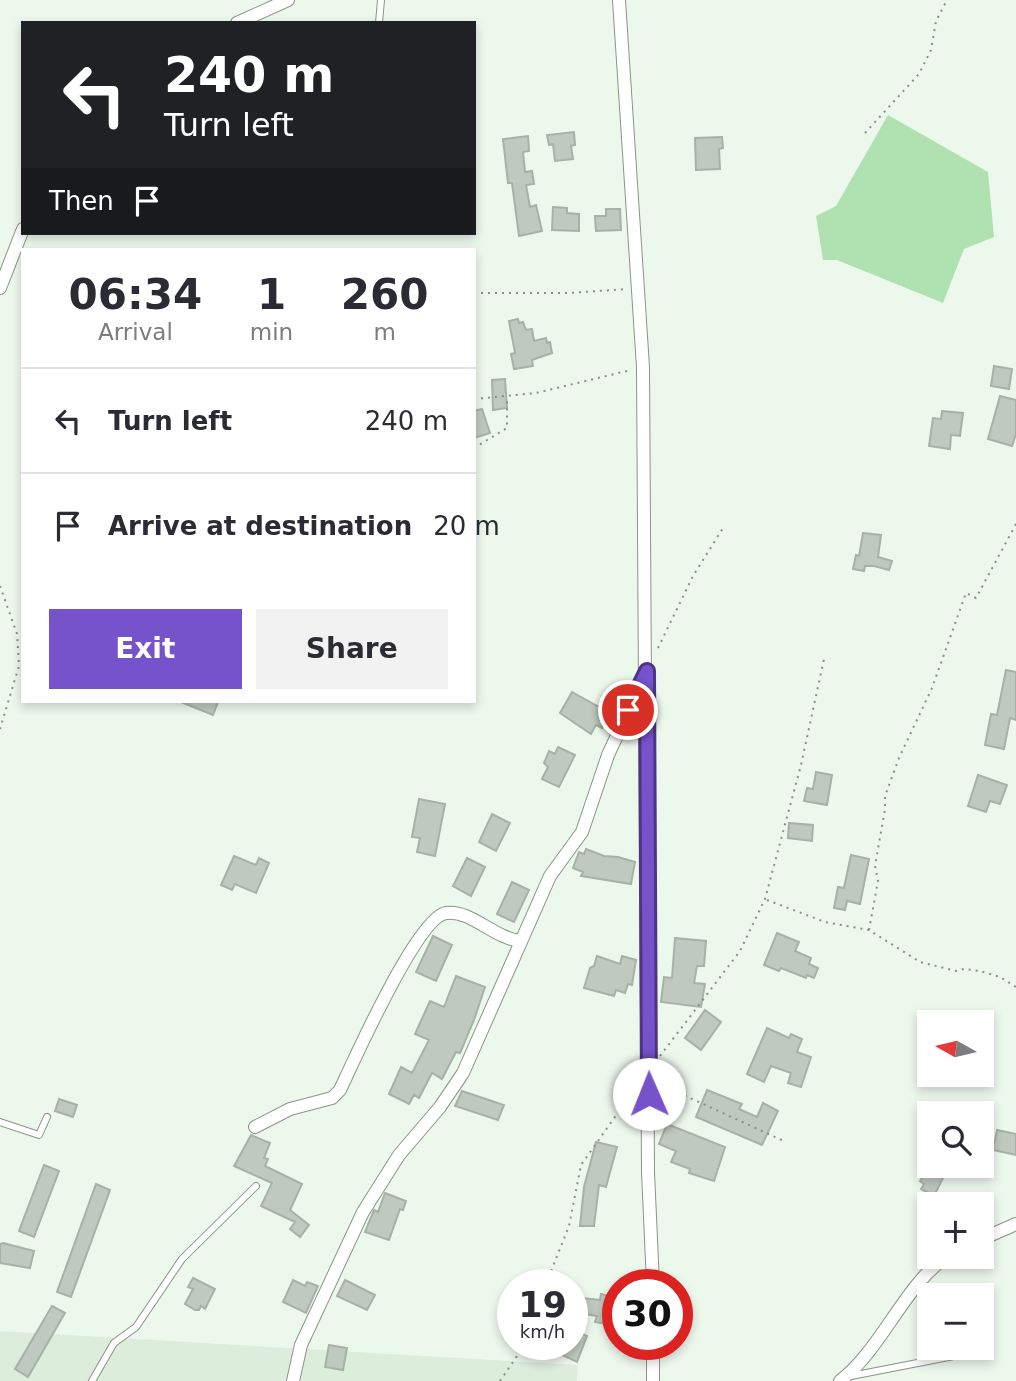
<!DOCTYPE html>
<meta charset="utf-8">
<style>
body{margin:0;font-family:"DejaVu Sans",sans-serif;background:#f2f2f3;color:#2b2b33;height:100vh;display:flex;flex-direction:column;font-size:26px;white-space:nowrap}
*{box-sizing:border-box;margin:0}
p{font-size:23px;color:#7c7c81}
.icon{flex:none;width:38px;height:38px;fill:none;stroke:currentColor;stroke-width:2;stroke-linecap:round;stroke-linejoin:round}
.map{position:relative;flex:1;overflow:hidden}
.sheet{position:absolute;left:21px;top:248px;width:455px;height:455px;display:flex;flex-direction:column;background:#fff;border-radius:0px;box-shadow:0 4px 10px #0003}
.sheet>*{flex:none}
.top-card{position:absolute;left:21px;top:21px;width:455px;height:214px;border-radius:0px;box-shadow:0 4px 10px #0003;background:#202124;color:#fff;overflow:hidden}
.needle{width:46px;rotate:278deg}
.controls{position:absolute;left:917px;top:1010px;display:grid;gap:14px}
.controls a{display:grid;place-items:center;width:77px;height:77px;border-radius:0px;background:#fff;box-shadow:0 4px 10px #0003;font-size:35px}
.speed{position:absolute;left:497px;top:1269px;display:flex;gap:14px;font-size:35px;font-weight:700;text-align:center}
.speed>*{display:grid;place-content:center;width:91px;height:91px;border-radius:50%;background:#fff;box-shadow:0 4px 10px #0003;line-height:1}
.speed small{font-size:18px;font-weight:400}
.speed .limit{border:10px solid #d22;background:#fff;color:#111}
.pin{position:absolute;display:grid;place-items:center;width:60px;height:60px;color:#fff;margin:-30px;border:4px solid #fff;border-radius:50%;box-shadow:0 2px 7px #0007}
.me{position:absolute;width:77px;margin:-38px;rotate:359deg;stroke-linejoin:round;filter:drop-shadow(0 0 5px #0008)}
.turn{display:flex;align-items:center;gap:24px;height:147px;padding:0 28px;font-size:32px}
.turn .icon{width:91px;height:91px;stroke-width:2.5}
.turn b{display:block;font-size:49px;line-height:60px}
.then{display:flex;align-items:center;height:66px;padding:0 28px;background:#0003;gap:14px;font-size:26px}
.eta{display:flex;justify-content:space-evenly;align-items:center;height:119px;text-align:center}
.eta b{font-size:42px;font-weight:800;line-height:49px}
.button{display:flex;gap:14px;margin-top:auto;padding:14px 28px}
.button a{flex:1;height:80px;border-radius:0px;background:#7652cb;color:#fff;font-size:28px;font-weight:800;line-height:80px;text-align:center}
.button a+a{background:#f2f2f3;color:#2b2b33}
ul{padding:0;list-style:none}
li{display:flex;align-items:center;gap:21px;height:105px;padding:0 28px;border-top:2px solid #e1e1e2}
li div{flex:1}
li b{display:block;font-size:26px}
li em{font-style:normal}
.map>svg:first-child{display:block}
.built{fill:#dceddc}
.green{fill:#afe2b0}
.building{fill:#bfc9bf;stroke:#a7b2a7;stroke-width:2}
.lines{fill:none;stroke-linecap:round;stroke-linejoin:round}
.service-casing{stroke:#8a948a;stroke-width:8}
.minor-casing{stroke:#8a948a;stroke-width:14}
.path{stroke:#878f87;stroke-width:2;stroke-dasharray:2 5;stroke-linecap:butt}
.service{stroke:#fff;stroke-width:6}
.minor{stroke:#fff;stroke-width:12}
.route-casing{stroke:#4d3584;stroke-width:18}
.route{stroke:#7652cb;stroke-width:12}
</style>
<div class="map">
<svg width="1016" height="1381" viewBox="0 0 1016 1381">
<rect width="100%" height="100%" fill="#edf8ed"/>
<path class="built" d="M0,1331L578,1365L577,1381H0Z"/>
<path class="green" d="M888,115L988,172L994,237L964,249L943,303L837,260H823L816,216L836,206Z"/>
<path class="building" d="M574,132L575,145L571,146L573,159L555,161L553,144L549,145L547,135Z
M528,136L529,151L523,152L525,172L532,171L534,184L526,185L530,207L536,205L542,231L519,236L512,183H508L503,139Z
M722,137L723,148L719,149L720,169L696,170L695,138Z
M553,207L567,208V213L579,214V231L552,230Z
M606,209H620L621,230L596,231L595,216H606Z
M518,319L519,323L523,322L526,330L532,329L534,341L546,338L547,343L550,342L552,353L532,360L533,366L514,369L511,354L515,353L509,321Z
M994,366L1012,369L1009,389L991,386Z
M505,379L507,408L493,410L492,380Z
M1000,396L1016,400V434L1012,446L988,439Z
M482,409L490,433L474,438V411Z
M942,411L963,413L960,436L951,435L950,449L929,446L933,418L941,419Z
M863,533L881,535L878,557L892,561L889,570L874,566H865L864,571L853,569L856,555L859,556Z
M1006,670L1016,672V720L1010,718L1004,749L985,745L991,714L997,715Z
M572,692L608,712L602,728L596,725L591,734L560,713Z
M181,702H218L213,715Z
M558,747L575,755L559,787L542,779L548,767L544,763L549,751L555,754Z
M816,772L832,775L827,805L804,801L807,788L813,789Z
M978,775L1007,785L1000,804L990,801L986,812L968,806Z
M419,799L445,804L435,856L417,852L420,838L412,837Z
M492,814L510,823L496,851L479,842Z
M789,823L813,825L812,841L788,838Z
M586,849L604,856L618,857L635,862L631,884L581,876L583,872L573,868L579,852L584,854Z
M851,855L869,859L860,904L847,901L845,910L834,908L838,887L844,888Z
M234,856L256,865L259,858L269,863L256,893L235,884L232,890L221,885Z
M467,858L485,867L471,896L453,886Z
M512,882L529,890L514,922L497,914Z
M777,933L799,942L795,951L811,958L809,964L818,968L814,978L807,975L806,978L781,968L779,971L764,965Z
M433,936L452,945L436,981L416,972Z
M675,938L706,941L704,966H697L694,983L705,984L701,1007L661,1002L664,977L672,978Z
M597,956L620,964L622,956L636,960L632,985L628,984L625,993L616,990L614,996L584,988L590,968L594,966Z
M456,976L485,987L474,1020L460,1053L456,1052L442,1079L432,1073L419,1098L414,1095L409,1104L389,1094L401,1067L412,1073L429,1040L415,1034L430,1001L444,1007Z
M705,1010L721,1022L701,1050L685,1038Z
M767,1028L789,1038L791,1034L802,1039L797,1052L811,1057L801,1087L788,1083L791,1073L771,1066L764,1082L747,1074Z
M707,1090L742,1104L739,1109L757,1117L763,1103L778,1111L762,1145L696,1117Z
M462,1091L504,1105L498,1120L455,1106Z
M59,1099L77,1105L73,1117L55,1111Z
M667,1124L725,1147L714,1181L689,1173L690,1169L671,1162L676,1151L659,1144Z
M997,1130L1016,1134V1155L993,1150Z
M251,1135L270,1143L264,1158L268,1159L265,1166L302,1184L290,1210L309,1225L300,1237L290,1229L295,1222L261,1206L272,1183L234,1166Z
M596,1142L617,1147L606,1187L599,1185L594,1226H580L584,1187Z
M44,1165L59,1171L34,1237L19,1231Z
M929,1166H949L934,1196L921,1189L924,1184L920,1181Z
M96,1184L110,1190L71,1297L57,1292Z
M385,1193L406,1201L403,1210L400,1209L389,1240L365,1232L374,1210L378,1212Z
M3,1243L34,1251L30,1268L0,1263V1244Z
M193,1278L215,1289L205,1309L201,1306L199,1310H195L185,1304L193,1289L188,1287Z
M293,1280L305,1286L307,1282L318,1286L306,1313L283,1302Z
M345,1280L375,1295L367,1310L337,1296Z
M601,1294L618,1298V1326L595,1322L597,1316L572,1312L574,1297L600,1300Z
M52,1306L65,1313L28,1377L15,1369Z
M572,1330L587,1336L577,1362L558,1353L562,1344H572Z
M329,1345L347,1348L343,1370L325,1367Z"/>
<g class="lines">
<g class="service-casing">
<path id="service" d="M379,23L381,0
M0,1122L39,1135L47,1117
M851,1376L969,1353
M92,1381L114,1343L136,1327L182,1259L256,1186"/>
</g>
<g class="minor-casing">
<path id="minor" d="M619,0L643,367L648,1172L653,1284
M237,23L288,0
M0,288L23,229
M255,1127L290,1109L332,1098L340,1090C354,1060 418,917 446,913C470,909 495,939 521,941
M982,1239L1016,1224
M653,1344V1381
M293,1381L301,1345L363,1212L399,1155L440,1107L463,1073L550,876L582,832L608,755L645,675
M840,1381C882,1349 906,1282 948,1256"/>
</g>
<path class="path" d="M865,133L919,74L931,50L936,21L947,0
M474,293H569L627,289
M474,399L536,393L631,370
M474,448L507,428V397
M0,586L17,634L19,666L0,729
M658,648L693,576L723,528
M767,900L825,922L869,930L920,962L956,971L964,969L980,971L1000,977L1016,987
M869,930L878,881L875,866L885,809V796L899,758L932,688L966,593L976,598L1016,524
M660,1056L740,951L765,899L801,765L824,659
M659,1088L663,1086L677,1092L786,1142
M546,1284L569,1226L581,1165L629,1097L636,1092
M500,1381L517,1356L520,1344"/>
<use href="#service" class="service"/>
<use href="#minor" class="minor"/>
</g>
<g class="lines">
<g class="route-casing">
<path id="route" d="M628,710L647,671L649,1094"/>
</g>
<use href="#route" class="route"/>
</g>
</svg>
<div class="controls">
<a><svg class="needle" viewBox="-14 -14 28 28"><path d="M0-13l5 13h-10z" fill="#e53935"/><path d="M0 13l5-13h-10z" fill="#7c7c81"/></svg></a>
<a><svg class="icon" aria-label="search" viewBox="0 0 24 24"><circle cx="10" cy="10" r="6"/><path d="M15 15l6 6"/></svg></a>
<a>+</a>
<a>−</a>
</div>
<div class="speed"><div>19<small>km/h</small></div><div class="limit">30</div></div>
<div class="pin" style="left:628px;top:710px;background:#d93025"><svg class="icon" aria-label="arrive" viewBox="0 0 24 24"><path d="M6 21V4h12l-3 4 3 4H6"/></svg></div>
<svg class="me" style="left:649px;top:1094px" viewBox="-20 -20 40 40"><circle r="19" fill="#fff"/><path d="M0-13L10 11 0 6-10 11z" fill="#7652cb"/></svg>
<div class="top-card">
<div class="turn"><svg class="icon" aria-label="left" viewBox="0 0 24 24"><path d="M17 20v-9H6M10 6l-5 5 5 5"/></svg><div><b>240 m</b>Turn left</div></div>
<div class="then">Then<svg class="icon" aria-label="arrive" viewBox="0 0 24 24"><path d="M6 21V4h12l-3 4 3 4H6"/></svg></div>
</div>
<section class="sheet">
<div class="eta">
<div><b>06:34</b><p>Arrival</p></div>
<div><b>1</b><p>min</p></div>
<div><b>260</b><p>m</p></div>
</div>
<ul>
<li><svg class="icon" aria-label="left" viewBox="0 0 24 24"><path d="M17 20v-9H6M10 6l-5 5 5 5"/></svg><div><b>Turn left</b></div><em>240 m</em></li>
<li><svg class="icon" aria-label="arrive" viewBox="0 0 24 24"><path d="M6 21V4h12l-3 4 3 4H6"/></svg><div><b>Arrive at destination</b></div><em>20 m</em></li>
</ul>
<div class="button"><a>Exit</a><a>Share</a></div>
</section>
</div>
